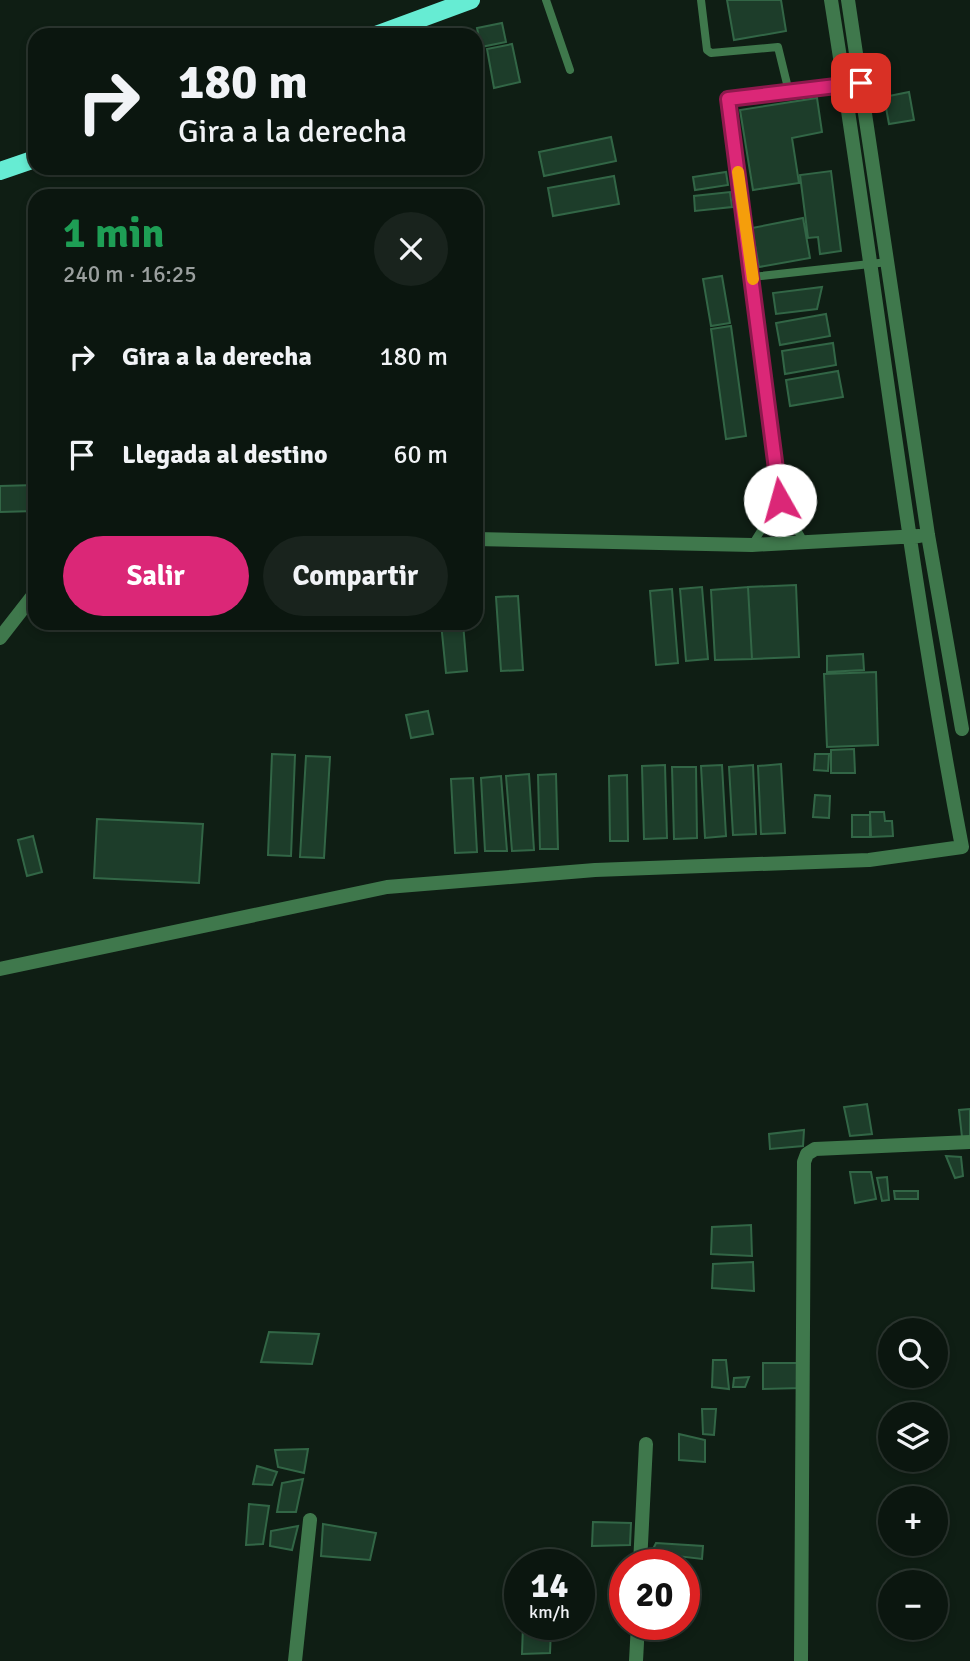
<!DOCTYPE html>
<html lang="es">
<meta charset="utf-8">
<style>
body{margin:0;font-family:Signika,sans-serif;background:#19231d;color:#f1f3f6;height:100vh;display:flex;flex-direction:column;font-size:26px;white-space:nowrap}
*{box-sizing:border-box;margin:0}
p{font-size:23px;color:#9a9f9e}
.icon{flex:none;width:38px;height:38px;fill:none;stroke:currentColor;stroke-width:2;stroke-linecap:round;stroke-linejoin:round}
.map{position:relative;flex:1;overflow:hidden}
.side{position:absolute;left:28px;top:189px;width:455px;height:441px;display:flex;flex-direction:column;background:#0b160f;border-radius:21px;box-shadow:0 4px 10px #0003,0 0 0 2px #2b352f}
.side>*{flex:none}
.top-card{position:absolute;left:28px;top:28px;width:455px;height:147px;border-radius:21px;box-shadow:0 4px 10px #0003,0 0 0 2px #2b352f;background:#0b160f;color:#f1f3f6;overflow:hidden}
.controls{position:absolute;left:878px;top:1318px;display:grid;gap:14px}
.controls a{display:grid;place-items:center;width:70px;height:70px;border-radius:50%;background:#0b160f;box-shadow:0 4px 10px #0003,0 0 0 2px #2b352f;font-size:35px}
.speed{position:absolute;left:504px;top:1549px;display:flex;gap:14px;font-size:35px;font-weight:700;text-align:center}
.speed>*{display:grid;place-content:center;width:91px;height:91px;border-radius:50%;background:#0b160f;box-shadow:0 4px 10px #0003,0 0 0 2px #2b352f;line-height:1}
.speed small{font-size:18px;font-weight:400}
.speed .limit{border:10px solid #d22;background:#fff;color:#111}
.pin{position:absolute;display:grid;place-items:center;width:60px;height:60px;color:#fff;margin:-30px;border-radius:14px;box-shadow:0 4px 10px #0006}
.me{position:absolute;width:77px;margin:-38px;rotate:353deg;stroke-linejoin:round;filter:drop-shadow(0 0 5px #0008)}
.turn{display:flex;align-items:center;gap:24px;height:147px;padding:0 35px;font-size:32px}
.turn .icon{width:91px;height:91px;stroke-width:2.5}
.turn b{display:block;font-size:49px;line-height:60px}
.round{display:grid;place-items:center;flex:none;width:74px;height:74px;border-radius:37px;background:#19231d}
.head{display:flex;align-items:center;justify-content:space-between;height:119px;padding:0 35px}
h1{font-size:42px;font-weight:700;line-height:52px;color:#1e9e55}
.primary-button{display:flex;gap:14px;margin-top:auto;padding:14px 35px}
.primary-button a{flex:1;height:80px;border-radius:42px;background:#db2777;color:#fff;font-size:28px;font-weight:700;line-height:80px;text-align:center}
.primary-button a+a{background:#19231d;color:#f1f3f6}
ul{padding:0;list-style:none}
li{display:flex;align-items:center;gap:21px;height:98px;padding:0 35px}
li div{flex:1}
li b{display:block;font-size:26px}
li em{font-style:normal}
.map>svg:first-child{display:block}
.building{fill:#1d3d2a;stroke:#326646;stroke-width:2}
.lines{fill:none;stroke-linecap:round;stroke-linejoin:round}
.service{stroke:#3f784c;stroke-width:8}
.minor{stroke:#3f784c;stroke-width:14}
.primary{stroke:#66ecd3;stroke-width:18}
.route-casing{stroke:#8e194d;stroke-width:18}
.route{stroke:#db2777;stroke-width:12}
.slow{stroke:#f59e0b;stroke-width:12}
</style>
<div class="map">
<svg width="970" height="1661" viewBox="0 0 970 1661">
<rect width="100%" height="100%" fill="#0f1e14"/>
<path class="building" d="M727,0H781L786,31L734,40Z
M502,23L506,42L481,47L477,28Z
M512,44L520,82L494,88L487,49Z
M909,92L914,120L889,124L884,97Z
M817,98L822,132L792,138L799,183L753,190L740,110Z
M611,137L616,161L544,176L539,152Z
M831,171L841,251L820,254L818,237L808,238L800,175Z
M726,172L728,185L695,190L693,177Z
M614,176L619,204L553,216L548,188Z
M730,192L732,207L695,211L694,196Z
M803,218L810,258L759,267L752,228Z
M722,276L730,323L711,326L703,279Z
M822,287L817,309L776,314L773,293Z
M826,314L830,336L780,345L776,323Z
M731,326L746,436L726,439L711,329Z
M833,343L836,365L785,374L782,351Z
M838,371L843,397L790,406L786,380Z
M35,485V511L0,512V486Z
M796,585L799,657L752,659L748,587Z
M702,587L708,659L686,661L680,589Z
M748,587L752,659L715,660L711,590Z
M672,589L678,663L656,665L650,591Z
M518,596L523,670L501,671L496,597Z
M441,623H463L467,671L446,673Z
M863,654L864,670L827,672V656Z
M876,672L878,745L827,747L824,674Z
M428,711L433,734L411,738L406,715Z
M854,749L855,773H831V750Z
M272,754L295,755L291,856L268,855Z
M815,754H829L828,771L814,770Z
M306,756L330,757L324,858L300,857Z
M781,764L785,833L761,834L758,766Z
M665,765L667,838L644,839L642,766Z
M722,765L726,836L705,838L701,766Z
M753,765L756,834L733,835L729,767Z
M672,767H696L697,838L674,839Z
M529,774L534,850L512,851L506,776Z
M556,774L558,849H540L538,775Z
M627,775L628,841H610L609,776Z
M501,776L507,851H485L481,778Z
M473,778L477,852L455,853L451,779Z
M815,795L830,796L829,818L813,817Z
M870,812H884L885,821H892L893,836L871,837Z
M852,815H870V837H852Z
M97,819L203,824L199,883L94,878Z
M33,836L42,872L27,876L18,840Z
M867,1104L872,1134L850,1136L844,1107Z
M970,1109V1137H962L959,1110Z
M804,1130L803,1146L770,1149L769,1134Z
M946,1156L961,1157L963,1176L955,1178Z
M850,1172H871L876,1199L855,1203Z
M887,1177L889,1200L882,1201L877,1178Z
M894,1191H918V1199H895Z
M751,1225L752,1256L711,1254L712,1227Z
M753,1262L754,1291L712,1288L713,1264Z
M269,1332L319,1334L312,1364L261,1362Z
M713,1360H726L729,1389L712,1387Z
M763,1363H802V1388L763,1389Z
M749,1377L745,1387H733L734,1378Z
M702,1409H716L714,1435L703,1434Z
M679,1434L705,1440V1462L679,1460Z
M308,1449L304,1473L278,1467L275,1450Z
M257,1466L277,1472L272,1485L253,1484Z
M303,1479L296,1512H277L282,1483Z
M249,1504L269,1506L263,1544L246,1545Z
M593,1522L631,1523L630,1545L592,1546Z
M323,1524L376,1533L370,1560L321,1556Z
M298,1526L292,1550L270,1546L271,1531Z
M656,1543L703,1546L702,1559L651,1553Z
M523,1625L551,1629L550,1653L522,1654Z"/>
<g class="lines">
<path class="service" d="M546,0L570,70
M701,0L707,50L711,53L778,47L789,92
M752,277L888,262
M804,542L780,500L728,99L848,85
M752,545L780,500"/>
<path class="minor" d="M848,0L928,535L962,729
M476,539L752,545L919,536
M0,638L35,593
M0,969L387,887L595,870L869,860L962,847C908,566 876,282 831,0
M640,1564L646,1444
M295,1661L310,1520
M636,1661L638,1624
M801,1661L804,1162L807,1154L815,1149L970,1142"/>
<path class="primary" d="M376,35L471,0
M0,171L35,159"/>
</g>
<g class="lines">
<g class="route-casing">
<path id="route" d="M780,500L728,99L861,83"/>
</g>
<use href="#route" class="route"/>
<path class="slow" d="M738,172L753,279"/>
</g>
</svg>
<div class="controls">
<a><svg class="icon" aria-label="search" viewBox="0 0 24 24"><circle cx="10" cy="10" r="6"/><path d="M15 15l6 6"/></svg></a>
<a><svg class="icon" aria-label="layers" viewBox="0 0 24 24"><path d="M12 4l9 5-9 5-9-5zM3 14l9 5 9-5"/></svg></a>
<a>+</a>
<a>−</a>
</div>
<div class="speed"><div>14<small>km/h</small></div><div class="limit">20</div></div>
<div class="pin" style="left:861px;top:83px;background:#d93025"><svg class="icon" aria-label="arrive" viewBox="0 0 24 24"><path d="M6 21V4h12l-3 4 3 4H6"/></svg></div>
<svg class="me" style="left:780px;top:500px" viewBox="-20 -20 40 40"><circle r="19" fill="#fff"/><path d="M0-13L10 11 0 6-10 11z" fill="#db2777"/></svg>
<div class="top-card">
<div class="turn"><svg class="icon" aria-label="right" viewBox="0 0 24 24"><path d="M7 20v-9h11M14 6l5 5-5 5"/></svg><div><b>180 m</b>Gira a la derecha</div></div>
</div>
<section class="side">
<div class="head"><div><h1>1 min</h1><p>240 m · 16:25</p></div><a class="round"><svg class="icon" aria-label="close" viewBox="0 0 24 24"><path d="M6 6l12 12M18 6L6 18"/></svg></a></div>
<ul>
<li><svg class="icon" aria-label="right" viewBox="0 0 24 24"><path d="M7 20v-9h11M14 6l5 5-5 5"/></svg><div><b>Gira a la derecha</b></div><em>180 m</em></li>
<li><svg class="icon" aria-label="arrive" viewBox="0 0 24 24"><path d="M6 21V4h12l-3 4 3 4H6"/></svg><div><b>Llegada al destino</b></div><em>60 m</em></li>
</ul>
<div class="primary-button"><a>Salir</a><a>Compartir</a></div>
</section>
</div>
